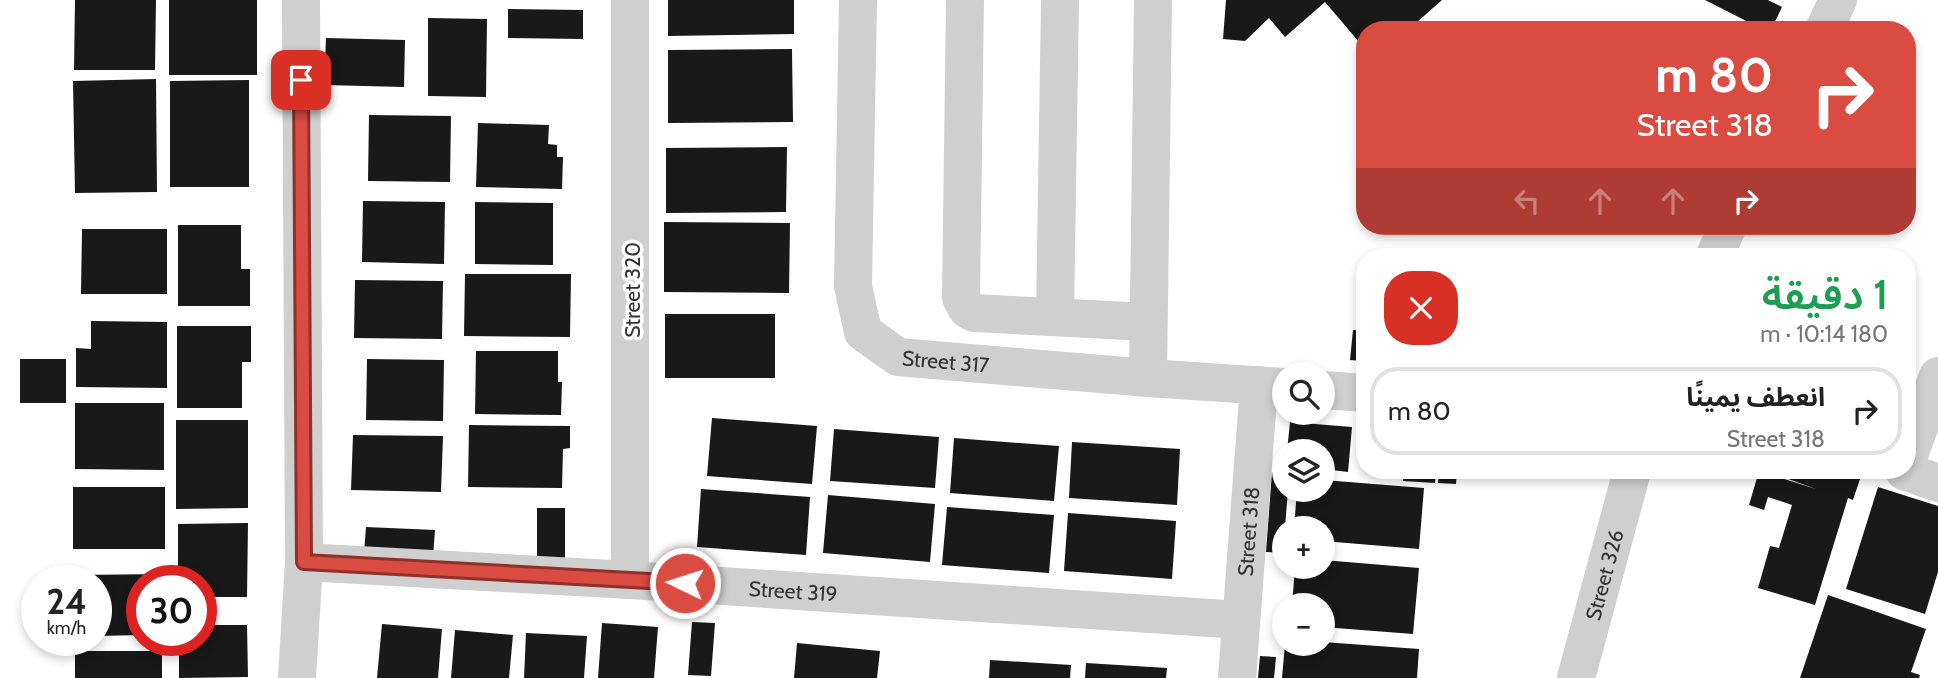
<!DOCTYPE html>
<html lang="ar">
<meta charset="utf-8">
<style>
body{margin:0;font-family:Cabin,"Noto Sans Arabic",sans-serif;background:#f6f6f6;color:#222;direction:rtl;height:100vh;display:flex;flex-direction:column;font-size:26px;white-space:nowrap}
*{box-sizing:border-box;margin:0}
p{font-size:23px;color:#767676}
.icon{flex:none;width:38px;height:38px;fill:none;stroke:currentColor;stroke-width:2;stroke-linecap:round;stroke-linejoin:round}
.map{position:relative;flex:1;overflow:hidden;direction:ltr}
.details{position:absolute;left:1356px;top:248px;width:560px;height:231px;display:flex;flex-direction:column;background:#fff;border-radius:28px;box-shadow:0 4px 10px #0003;direction:rtl}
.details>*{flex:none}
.top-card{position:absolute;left:1356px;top:21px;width:560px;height:214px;border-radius:28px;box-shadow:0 4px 10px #0003;direction:rtl;background:#da4b42;color:#fff;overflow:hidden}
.tools{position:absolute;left:1272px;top:362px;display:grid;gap:14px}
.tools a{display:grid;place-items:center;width:63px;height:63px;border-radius:50%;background:#fff;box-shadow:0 4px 10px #0003;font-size:35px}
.speed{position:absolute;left:21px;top:565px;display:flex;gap:14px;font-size:35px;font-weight:700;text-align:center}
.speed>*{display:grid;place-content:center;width:91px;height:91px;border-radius:50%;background:#fff;box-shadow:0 4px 10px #0003;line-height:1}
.speed small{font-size:18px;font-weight:400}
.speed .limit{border:10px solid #d22;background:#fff;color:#111}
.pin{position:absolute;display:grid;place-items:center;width:60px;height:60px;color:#fff;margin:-30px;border-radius:14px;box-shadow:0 4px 10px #0006}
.me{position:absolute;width:77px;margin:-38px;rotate:274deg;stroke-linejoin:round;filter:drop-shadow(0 0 5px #0008)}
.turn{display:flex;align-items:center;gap:24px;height:147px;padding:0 28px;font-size:32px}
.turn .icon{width:91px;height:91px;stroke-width:2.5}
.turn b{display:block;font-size:49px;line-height:60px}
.lanes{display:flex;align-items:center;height:66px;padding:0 28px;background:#0003;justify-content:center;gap:35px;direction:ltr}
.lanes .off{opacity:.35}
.round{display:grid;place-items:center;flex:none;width:74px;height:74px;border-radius:28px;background:#f6f6f6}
.headline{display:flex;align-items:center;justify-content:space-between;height:119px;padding:0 28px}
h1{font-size:42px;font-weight:600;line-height:52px;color:#1e9e55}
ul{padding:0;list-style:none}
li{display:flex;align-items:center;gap:21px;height:88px;margin:0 14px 10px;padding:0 14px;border:4px solid #e0e0e0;border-radius:28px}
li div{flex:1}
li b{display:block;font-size:26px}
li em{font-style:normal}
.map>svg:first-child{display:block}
.building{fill:#191919}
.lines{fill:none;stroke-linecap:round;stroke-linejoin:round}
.minor{stroke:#cfcfcf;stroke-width:38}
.route-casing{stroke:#8e312b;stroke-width:18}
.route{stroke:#da4b42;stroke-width:12}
.labels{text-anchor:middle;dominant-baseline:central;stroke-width:7;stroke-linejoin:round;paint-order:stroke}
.street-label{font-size:21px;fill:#323232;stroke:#fff}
</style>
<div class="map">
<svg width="1938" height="678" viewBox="0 0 1938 678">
<rect width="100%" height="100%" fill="#fff"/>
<path class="building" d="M75,0H156L155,70H74Z
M169,0H257V75H169Z
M668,0H794V34L668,36Z
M1226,0H1442L1408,30H1365V49L1325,2L1285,37L1269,18L1245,41L1223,39Z
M1705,0H1768L1782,7L1771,30H1764Z
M508,9L583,10V39L508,38Z
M428,18L487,19L486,97L428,96Z
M326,38L405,40L404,87L324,85Z
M792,49L793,122L668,123V50Z
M156,79L157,192L75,193L73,81Z
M249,80V187H170V81Z
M369,115L451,116L450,182L368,181Z
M478,123L549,125L548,144L557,145V157H563L562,189L476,187Z
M787,147L786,212L666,213V148Z
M363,201L445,202L444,264L362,262Z
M475,202L553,203V265L475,264Z
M664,222L790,223L789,293L664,292Z
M178,225H241V269H250V306H178Z
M82,229H167V294H81Z
M465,274H571L570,337L464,336Z
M355,280L443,281L442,339L354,338Z
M665,314H775V378H665Z
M91,321L167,322V388L76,387V348L91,349Z
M177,326H251V362H242V408H177Z
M1353,330L1365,331V361L1350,360Z
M476,351H558V382H562L561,415L475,414Z
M20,359H66V403H20Z
M367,359L444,360L443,421L366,420Z
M75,403H164V470L75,469Z
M712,418L817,426L812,484L707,476Z
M176,420H248V508L176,509Z
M1290,422L1352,427L1348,472L1323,469V452H1287Z
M469,425L570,426V448L563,449L562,488L468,487Z
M834,429L939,437L935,488L830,481Z
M353,435L443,436L441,492L351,490Z
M954,438L1059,446L1054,501L950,493Z
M1072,442L1180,449L1177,505L1069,498Z
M1404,471H1436L1435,483L1403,481Z
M1439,471H1457L1456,484L1438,483Z
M1759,471L1816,489L1766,471L1862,473L1853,500L1848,498L1815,605L1758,588L1770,546L1779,548L1792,505L1768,497L1764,510L1749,505Z
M1272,472L1284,474V490H1288L1283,553L1266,552Z
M1323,480L1424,488L1419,549L1323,541V528H1294L1297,490H1323Z
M73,487H165V549H73Z
M1878,487L1938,506V572L1925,614L1846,589Z
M701,489L810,497L806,555L697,547Z
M828,495L935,504L930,562L823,553Z
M947,507L1054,515L1049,573L942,565Z
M537,508H565V564L537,563Z
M1068,513L1176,521L1172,579L1064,571Z
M248,523L247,597H201V581H178V524Z
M366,527L435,530L433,557L364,553Z
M1323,560L1419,568L1413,634L1323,627V606H1292L1295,567H1323Z
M164,574V581H142V635L96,636V581H75V575Z
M1828,595L1926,629L1911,672L1920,675L1919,678H1800Z
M692,622L715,623L711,676L688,675Z
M602,623L658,627L654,678H598Z
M382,624L442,629L438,678H377Z
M201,625H247L248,677L179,678V640H201Z
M455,630L513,635L509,678H451Z
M526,633L587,636L584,678H524Z
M1323,642L1419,649L1417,678H1282L1285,644H1323Z
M797,643L880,651L877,678H794Z
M75,651H162V678H75Z
M1260,656L1276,657L1274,678H1258Z
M990,660L1071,665L1070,678H989Z
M1086,663L1167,668L1166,678H1085Z"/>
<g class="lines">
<g class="minor">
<path id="s1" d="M858,0L853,286L863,332L898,357L1148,378L1284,387"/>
<path d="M965,0L961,298L967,309L974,313L1148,322"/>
<path d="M1824,30L1838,0"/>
<path d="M1714,257L1728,226"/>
<path d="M1055,316L1060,0"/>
<path d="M1148,378L1153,0"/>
<path d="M1323,390L1365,393"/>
<path d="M1908,458L1938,376"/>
<path d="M1904,471L1938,483"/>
<path id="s2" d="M304,562L630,580L1241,620"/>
<path d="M630,580V0"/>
<path d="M297,678L304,562L301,0"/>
<path id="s3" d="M1237,678L1259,385"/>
<path id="s4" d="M1576,678L1632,471"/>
</g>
</g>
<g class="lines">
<g class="route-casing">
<path id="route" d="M301,80L304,562L685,583"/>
</g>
<use href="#route" class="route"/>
</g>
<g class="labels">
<g class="street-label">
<text transform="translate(632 290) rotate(-90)">Street 320</text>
<text stroke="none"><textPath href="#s1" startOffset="424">Street 317</textPath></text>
<text stroke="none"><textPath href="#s3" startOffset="147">Street 318</textPath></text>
<text stroke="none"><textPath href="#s4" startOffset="107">Street 326</textPath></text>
<text stroke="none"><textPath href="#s2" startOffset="490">Street 319</textPath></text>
</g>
</g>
</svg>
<div class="tools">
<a><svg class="icon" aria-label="search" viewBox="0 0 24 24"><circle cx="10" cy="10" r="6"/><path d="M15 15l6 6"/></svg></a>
<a><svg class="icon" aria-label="layers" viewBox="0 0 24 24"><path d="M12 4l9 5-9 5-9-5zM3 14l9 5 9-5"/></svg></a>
<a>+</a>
<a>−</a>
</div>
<div class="speed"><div>24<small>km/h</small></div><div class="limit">30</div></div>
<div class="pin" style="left:301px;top:80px;background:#d93025"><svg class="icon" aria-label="arrive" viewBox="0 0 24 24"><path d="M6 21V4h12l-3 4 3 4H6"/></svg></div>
<svg class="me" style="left:685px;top:583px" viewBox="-20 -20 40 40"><circle r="17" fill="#da4b42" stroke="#fff" stroke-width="3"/><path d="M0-11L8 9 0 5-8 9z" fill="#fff"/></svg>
<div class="top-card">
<div class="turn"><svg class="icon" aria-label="right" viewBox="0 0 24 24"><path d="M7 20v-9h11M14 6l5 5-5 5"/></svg><div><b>80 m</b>Street 318</div></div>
<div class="lanes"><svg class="icon off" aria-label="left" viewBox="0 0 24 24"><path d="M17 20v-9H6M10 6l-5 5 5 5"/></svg><svg class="icon off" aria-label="ahead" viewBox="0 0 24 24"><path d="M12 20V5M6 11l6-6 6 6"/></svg><svg class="icon off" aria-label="ahead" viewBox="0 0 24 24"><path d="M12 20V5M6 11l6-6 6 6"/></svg><svg class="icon" aria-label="right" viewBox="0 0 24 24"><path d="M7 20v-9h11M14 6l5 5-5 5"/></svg></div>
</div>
<section class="details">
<div class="headline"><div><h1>1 دقيقة</h1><p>180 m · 10:14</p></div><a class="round" style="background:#d93025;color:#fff"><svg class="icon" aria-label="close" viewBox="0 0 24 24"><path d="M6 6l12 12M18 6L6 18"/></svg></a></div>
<ul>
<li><svg class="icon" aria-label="right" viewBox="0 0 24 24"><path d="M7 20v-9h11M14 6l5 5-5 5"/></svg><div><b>انعطف يمينًا</b><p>Street 318</p></div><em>80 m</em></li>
</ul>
</section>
</div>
